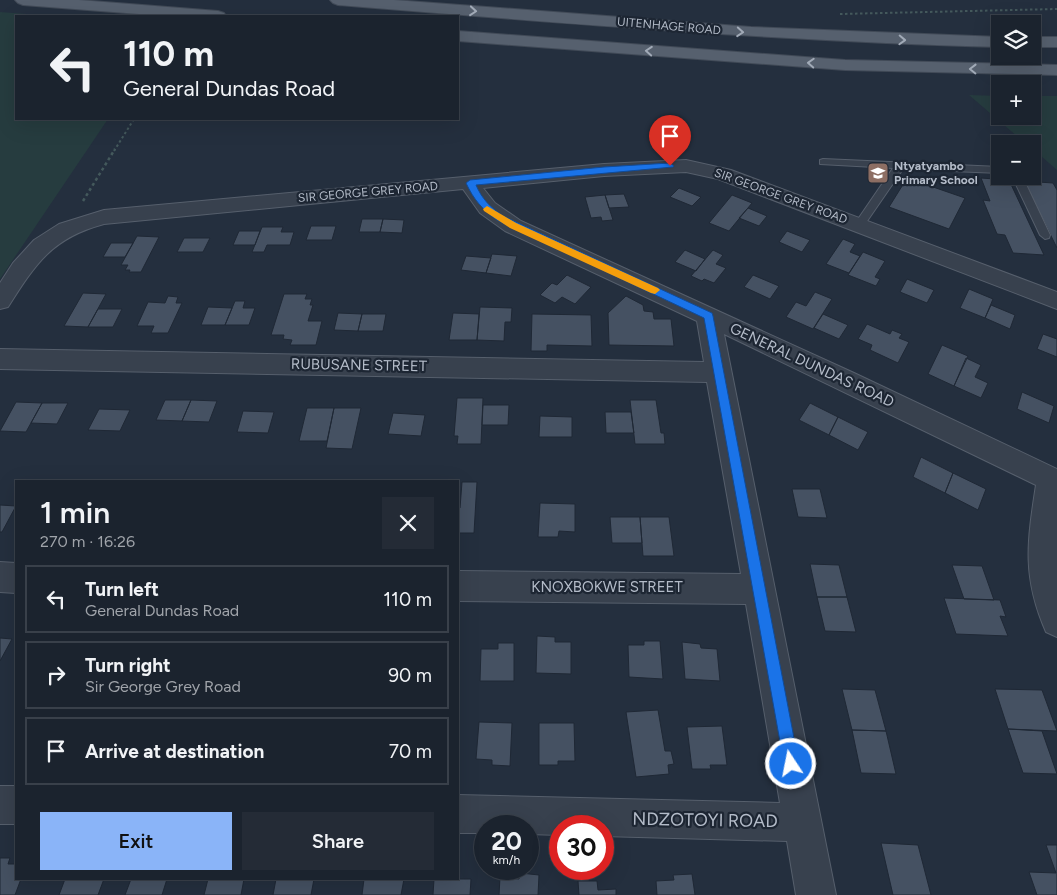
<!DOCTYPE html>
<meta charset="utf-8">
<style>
body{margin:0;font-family:Figtree,sans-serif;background:#242b36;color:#f1f3f6;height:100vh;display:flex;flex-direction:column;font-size:19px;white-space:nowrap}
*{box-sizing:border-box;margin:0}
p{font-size:16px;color:#a0a4aa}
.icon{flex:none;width:28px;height:28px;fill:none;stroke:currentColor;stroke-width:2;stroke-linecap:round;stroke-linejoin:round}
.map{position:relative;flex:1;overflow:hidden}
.sheet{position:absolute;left:15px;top:480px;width:444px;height:400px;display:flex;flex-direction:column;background:#1b232e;border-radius:0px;box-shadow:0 5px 20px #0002,0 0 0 1px #39404a}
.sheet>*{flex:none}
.top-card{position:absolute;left:15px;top:15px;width:444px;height:105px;border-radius:0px;box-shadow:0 5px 20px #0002,0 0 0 1px #39404a;background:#1b232e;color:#f1f3f6;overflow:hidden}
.buttons{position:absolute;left:991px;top:15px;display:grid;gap:10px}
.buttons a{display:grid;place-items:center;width:50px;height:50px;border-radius:0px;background:#1b232e;box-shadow:0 5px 20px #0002,0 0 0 1px #39404a;font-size:25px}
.speed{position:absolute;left:474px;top:815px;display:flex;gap:10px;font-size:25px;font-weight:700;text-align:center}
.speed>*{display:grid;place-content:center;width:65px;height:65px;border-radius:50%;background:#1b232e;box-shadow:0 5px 20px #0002,0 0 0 1px #39404a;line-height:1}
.speed small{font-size:12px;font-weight:400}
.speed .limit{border:8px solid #d22;background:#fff;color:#111}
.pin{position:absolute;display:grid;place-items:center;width:42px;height:42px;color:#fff;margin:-51px -21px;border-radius:50% 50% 50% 0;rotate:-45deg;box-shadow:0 0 5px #0007}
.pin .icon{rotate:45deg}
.me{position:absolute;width:55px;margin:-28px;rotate:349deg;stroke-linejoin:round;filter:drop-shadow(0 0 4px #0008)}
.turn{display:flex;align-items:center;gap:18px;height:105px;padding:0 25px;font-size:22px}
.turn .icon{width:65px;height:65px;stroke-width:2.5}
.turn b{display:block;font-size:35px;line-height:42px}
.round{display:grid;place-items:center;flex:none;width:52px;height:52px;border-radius:0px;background:#242b36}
.headline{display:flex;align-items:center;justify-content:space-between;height:85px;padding:0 25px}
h1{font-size:30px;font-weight:600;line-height:38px}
.button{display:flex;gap:10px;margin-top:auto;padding:10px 25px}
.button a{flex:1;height:58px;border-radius:0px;background:#8ab4f8;color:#111;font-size:20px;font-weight:600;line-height:58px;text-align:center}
.button a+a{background:#242b36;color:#f1f3f6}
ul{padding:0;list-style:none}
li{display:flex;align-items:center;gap:15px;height:68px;margin:0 10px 8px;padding:0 15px;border:2px solid #39404a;border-radius:0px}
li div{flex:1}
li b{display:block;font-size:19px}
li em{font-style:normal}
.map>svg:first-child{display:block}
.green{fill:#263c3f}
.building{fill:#455162;stroke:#1f2835}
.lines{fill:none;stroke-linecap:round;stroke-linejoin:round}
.lane-casing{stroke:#565f6c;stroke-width:2}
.street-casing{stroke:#565f6c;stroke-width:2}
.primary-casing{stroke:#414a57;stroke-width:2}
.path-far1{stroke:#44595c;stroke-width:2;stroke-dasharray:2.5 2.5;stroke-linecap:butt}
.path{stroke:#44595c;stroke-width:2.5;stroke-dasharray:3 3;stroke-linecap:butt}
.lane{fill:#38414e;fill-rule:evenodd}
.street{fill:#38414e;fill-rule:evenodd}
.primary{fill:#56606e;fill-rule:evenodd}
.oneway{stroke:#a1aab7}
.route{fill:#1a73e8;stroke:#114b97}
.slow{fill:#f59e0b}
.labels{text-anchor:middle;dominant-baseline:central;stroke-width:4.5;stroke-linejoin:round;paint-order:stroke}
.far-street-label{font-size:12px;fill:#b4bcc9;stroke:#1d2633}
.far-poi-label{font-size:12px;font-weight:bold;fill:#b4bcc9;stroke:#1d2633;text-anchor:start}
.street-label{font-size:15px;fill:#b4bcc9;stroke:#1d2633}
.near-street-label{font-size:18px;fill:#b4bcc9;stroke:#1d2633}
</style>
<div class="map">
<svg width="1057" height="895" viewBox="0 0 1057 895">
<rect width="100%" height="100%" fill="#242f3e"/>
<path class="green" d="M0,12L54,16H16V119H108L0,279Z
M969,95L1000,96V116H1032L1033,96H1057V170L1033,149L1032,144H1026Z"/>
<path class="building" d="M907,178L965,198L949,229L889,207Z
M981,178L1009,180L1044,255L1013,253L1005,235L997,234L983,200L990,201Z
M1024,181L1053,183L1057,190V248Z
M679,188L701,197L692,206L670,197Z
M624,194L629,207L609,208L605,195Z
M605,195L613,220L602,221L601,217L591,218L585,197Z
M732,195L752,203L729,231L709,223Z
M748,208L767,216L759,226L739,218Z
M362,219H383L380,232H359Z
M383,219L404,220L402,233L380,232Z
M311,226H336L332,240H306Z
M262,227H283L281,232H294L290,245H267L264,252H252Z
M239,231H260L255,245H233Z
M787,231L810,240L802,252L779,242Z
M137,236L159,237L141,272H129L130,270H125L128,265H121Z
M184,238H210L203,252H177Z
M843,239L855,244L850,252L860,256L849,273L826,264Z
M111,243H133L125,257H103Z
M685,250L705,259L696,271L675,262Z
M713,250L723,255L716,264L726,268L714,283L704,279L702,281L691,276Z
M863,252L885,261L875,277L880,279L876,286L848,275Z
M492,254L517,256L511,276L486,273Z
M466,256L491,258L486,273L461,270Z
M567,275L591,287L575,304L562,297L555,303L540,295L552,283L557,285Z
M753,275L779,286L770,299L744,287Z
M907,279L934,290L927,303L900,292Z
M969,289L993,299L985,318L960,308Z
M815,292L832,299L813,329L786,317L796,302L806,306Z
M83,293L106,294L88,327L64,326Z
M284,294H307L305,299H312L310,305H313L308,321H322L316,345H290L292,340L283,339L284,335H271Z
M168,296L178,297L176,303H182L168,333H151L154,326H137L148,302L165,303Z
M626,296L643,305L644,311L653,312L654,319H671L674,346L609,345L608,313Z
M235,301H245L243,308H255L249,325H225Z
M991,305L1015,315L1010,329L985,318Z
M208,307L232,308L225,325H201Z
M480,307L512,308L511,322H505L504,341L477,340Z
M98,309H122L113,327H88Z
M338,313L362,314L358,331L334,330Z
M453,313L479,314L477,340H449Z
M362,314H386L383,331H358Z
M532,314L591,315L592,346L547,345V351H531Z
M823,314L848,325L839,339L814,328Z
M867,324L890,334L892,330L902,334L899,338L909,342L898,363L870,350L872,345L858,339Z
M1043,334L1057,339V357L1037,349Z
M942,345L968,356L954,386L928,374Z
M966,358L981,365L975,377L988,383L981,398L954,386Z
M1022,392L1054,406L1049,423L1017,409Z
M457,398H483L481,444H457L458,436H454Z
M165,400H191L182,421L156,420Z
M191,400L217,401L209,422L182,421Z
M630,400H656L661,433H664L665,444H635Z
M16,402L42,403L26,432L0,431Z
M42,403H68L57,424L31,423Z
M810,403L838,417L829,435L799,420Z
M483,405H509L508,425H482Z
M307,408H334L327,441H299Z
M334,408H361L352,449L326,448Z
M99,409L130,410L120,431L88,430Z
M243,411L274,412L268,433L237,432Z
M605,412H631L634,433H606Z
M393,413L425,415L421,436L388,434Z
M540,416L572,417V437H539Z
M838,417L868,432L858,450L829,435Z
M921,457L953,473L945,493L913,477Z
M953,473L986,489L978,510L945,493Z
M462,482H477L474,533H458V508H460Z
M792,489H820L827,518L798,517Z
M540,503L575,504V532L559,531L558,537H538Z
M0,505L16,506L2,532H0Z
M610,517H640L642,543H612Z
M640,517H669L674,556H643Z
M810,564L839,565L847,597H817Z
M952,565L982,566L994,600L964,599Z
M817,597H847L856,632L825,631Z
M944,598L1000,600L1006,617L1000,616L1008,636L956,634Z
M537,636L555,637V642H571V674L536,673Z
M0,638L12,639L0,661Z
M644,641H660L663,679L629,677L628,645H644Z
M682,642L700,644L701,648L717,649L720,681L685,679Z
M498,643H514V681H480L481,649H498Z
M842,689L875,690L886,731L852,730Z
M995,689L1042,690L1057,731L1008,729Z
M658,710L665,751H671L674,764L668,765L669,774L636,777L626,712Z
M479,722L512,723L510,766L492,765V760L476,759Z
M539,723H574L575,761H558V765H539Z
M722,726L727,765H710L711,769H692L687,727Z
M1008,729L1042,731L1057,774L1023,773Z
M852,730L886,731L896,774L861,773Z
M881,843L918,845L931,895H893Z
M1046,845H1057V895H1037L1029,872L1056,873Z
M0,858H10L8,864H16V879H21L15,895H0Z
M520,873L539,875L538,895H499L500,877L519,879Z
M692,874L695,895H657L656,881L674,880L673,875Z
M65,879H104L98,895H59Z
M131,879H167L162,895H125Z
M208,879H244L241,895H204Z
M276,879H314L311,895H273Z
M364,879H404L401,895H362Z
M434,879H471L470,895H433Z
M578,881H597L598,890L616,889V895H579Z"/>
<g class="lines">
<g class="lane-casing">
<path id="lane" d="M823,159L1000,167V173L903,169L863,227L859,228L854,225L893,168L820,164V160Z
M1012,176H1022L1050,235L1049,238L1045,239L1040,235Z"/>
</g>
<g class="street-casing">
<path id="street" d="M686,160L731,170L1057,292V309L718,179L686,172L604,176L483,188L495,203L521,221L854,373L1057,469V637L1046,632C1022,577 1027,543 1036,485L724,334L836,895H796L787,841L602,836V826H560V835L528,834V826H485V833H458V795L780,803L746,604L458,601V571L741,574L707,382L0,369V349L704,362L697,321L505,231L480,213L463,189L104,224C52,238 36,263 8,307L0,309V283L13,263L34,240L59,224L104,210L604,164Z
M0,562L16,563V593L0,592Z
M0,786H16V824H0Z"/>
</g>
<g class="primary-casing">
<path id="primary" d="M15,0H79L218,11L224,13L226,16H165L23,5L18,3Z
M330,0H394L751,27L1000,37V47C779,41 559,23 338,5L333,3Z
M458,31L845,60L1057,65V75L845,70L458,41Z
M1032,37H1057V47H1032Z"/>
</g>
<path class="path-far1" d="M840,14L1057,9
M114,151L134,119"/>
<path class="path" d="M83,201L115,149"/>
<use href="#lane" class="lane"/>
<use href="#street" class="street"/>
<use href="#primary" class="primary"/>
</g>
<defs><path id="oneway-chevron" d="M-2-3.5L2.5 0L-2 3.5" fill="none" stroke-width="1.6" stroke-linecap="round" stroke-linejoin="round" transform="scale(1.25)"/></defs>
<g class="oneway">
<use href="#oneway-chevron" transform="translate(473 11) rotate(5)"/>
<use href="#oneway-chevron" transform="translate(740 32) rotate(4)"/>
<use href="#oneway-chevron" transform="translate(902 40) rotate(2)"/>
<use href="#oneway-chevron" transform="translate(649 51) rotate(-176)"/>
<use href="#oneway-chevron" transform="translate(811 63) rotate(-177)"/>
<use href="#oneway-chevron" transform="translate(973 69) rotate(-179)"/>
</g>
<path class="route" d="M670,163L674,166L673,167L476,185C482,199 490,207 503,216L712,313L713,316L799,764L796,769L791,771L786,769L784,764L704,318L497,220C482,209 474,200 466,183L470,180L604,167Z"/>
<path class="slow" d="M487,206L516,223L658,288L660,290L655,294L651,293L510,228L484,211L483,209Z"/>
<defs>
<g id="school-square" transform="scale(1.125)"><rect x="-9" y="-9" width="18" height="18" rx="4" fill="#8d6e63" stroke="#1d2633"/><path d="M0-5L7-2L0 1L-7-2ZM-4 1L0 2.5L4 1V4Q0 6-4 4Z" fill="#fff"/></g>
</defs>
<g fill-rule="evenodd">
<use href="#school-square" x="878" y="173"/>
</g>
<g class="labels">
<g class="far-street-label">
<text transform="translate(669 26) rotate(5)">UITENHAGE ROAD</text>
<text transform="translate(368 192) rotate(-5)">SIR GEORGE GREY ROAD</text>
<text transform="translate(781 196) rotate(20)">SIR GEORGE GREY ROAD</text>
</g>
<g class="far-poi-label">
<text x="894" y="166">Ntyatyambo<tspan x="894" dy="14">Primary School</tspan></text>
</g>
<g class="street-label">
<text transform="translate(359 365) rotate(1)">RUBUSANE STREET</text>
<text transform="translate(812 365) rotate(25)">GENERAL DUNDAS ROAD</text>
<text x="607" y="587">KNOXBOKWE STREET</text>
</g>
<g class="near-street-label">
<text transform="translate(705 820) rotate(1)">NDZOTOYI ROAD</text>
</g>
</g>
</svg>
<div class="buttons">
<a><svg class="icon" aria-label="layers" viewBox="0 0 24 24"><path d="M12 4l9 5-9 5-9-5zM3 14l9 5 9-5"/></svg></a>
<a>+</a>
<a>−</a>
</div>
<div class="speed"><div>20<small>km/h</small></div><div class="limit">30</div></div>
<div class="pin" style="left:670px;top:166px;background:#d93025"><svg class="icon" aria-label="arrive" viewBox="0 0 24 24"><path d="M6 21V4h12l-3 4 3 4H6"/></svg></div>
<svg class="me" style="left:791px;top:764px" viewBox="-20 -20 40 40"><circle r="17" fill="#1a73e8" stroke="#fff" stroke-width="3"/><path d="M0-11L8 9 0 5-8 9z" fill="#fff"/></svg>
<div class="top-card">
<div class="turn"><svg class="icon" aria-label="left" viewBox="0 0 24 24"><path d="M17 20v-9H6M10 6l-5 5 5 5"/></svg><div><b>110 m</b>General Dundas Road</div></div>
</div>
<section class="sheet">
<div class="headline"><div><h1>1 min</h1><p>270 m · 16:26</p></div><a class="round"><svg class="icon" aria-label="close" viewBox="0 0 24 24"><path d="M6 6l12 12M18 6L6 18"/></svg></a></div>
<ul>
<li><svg class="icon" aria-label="left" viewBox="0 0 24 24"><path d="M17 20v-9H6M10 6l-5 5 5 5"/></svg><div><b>Turn left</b><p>General Dundas Road</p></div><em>110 m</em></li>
<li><svg class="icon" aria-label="right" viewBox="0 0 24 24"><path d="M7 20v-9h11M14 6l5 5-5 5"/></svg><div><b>Turn right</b><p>Sir George Grey Road</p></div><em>90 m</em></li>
<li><svg class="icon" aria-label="arrive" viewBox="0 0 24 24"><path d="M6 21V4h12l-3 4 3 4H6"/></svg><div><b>Arrive at destination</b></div><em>70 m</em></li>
</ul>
<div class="button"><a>Exit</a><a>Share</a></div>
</section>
</div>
